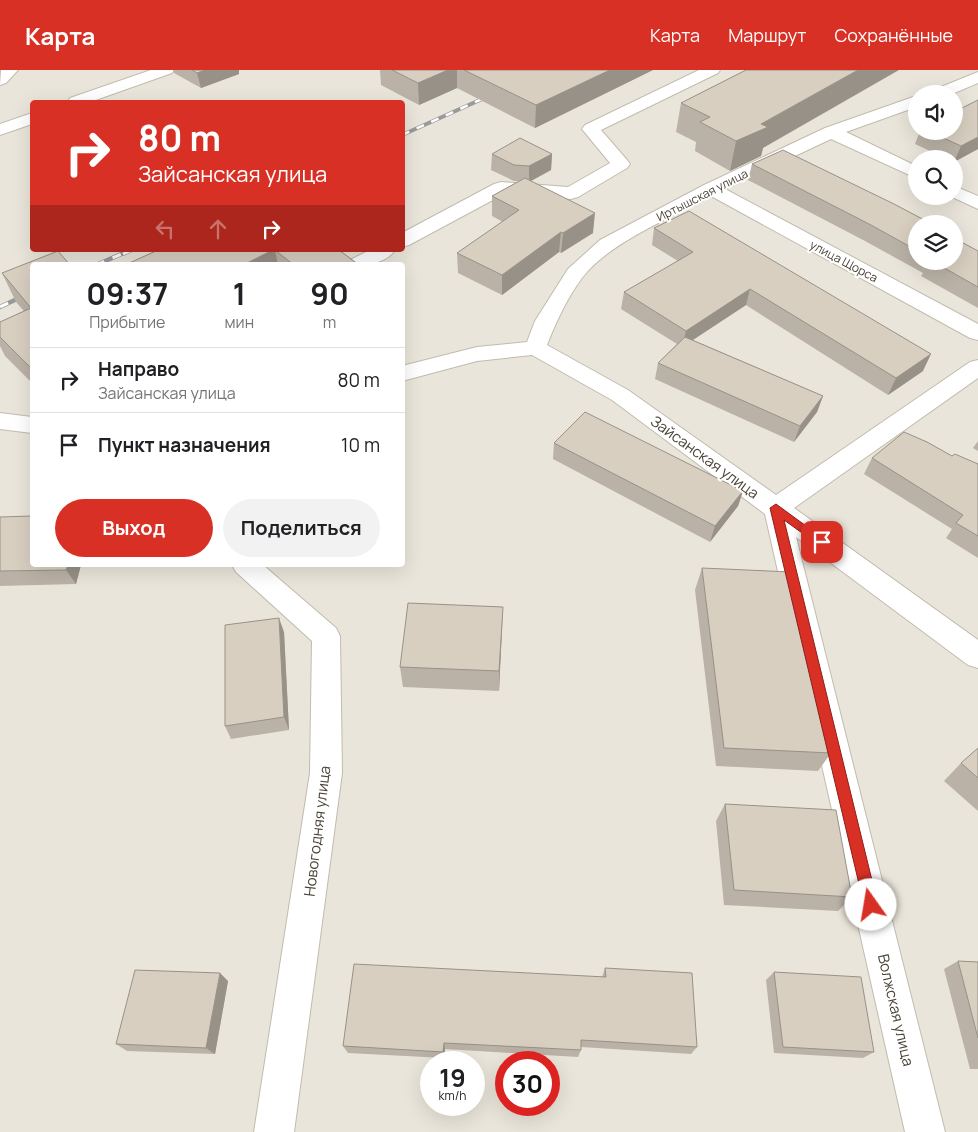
<!DOCTYPE html>
<html lang="ru">
<meta charset="utf-8">
<style>
body{margin:0;font-family:Manrope,sans-serif;background:#f2f2f2;color:#202124;height:100vh;display:flex;flex-direction:column;font-size:19px;white-space:nowrap}
*{box-sizing:border-box;margin:0}
p{font-size:16px;color:#757577}
.icon{flex:none;width:28px;height:28px;fill:none;stroke:currentColor;stroke-width:2;stroke-linecap:round;stroke-linejoin:round}
.map{position:relative;flex:1;overflow:hidden}
.side{position:absolute;left:30px;top:192px;width:375px;height:305px;display:flex;flex-direction:column;background:#fff;border-radius:5px;box-shadow:0 5px 20px #0002}
.side>*{flex:none}
.hud{position:absolute;left:30px;top:30px;width:375px;height:152px;border-radius:5px;box-shadow:0 5px 20px #0002;background:#d93025;color:#fff;overflow:hidden}
.tools{position:absolute;left:908px;top:15px;display:grid;gap:10px}
.tools a{display:grid;place-items:center;width:55px;height:55px;border-radius:50%;background:#fff;box-shadow:0 5px 20px #0002;font-size:25px}
.speed{position:absolute;left:420px;top:981px;display:flex;gap:10px;font-size:25px;font-weight:700;text-align:center}
.speed>*{display:grid;place-content:center;width:65px;height:65px;border-radius:50%;background:#fff;box-shadow:0 5px 20px #0002;line-height:1}
.speed small{font-size:12px;font-weight:400}
.speed .limit{border:8px solid #d22;background:#fff;color:#111}
.pin{position:absolute;display:grid;place-items:center;width:42px;height:42px;color:#fff;margin:-21px;border-radius:10px;box-shadow:0 2px 8px #0006}
.me{position:absolute;width:55px;margin:-28px;rotate:347deg;stroke-linejoin:round;filter:drop-shadow(0 0 4px #0008)}
.turn{display:flex;align-items:center;gap:18px;height:105px;padding:0 25px;font-size:22px}
.turn .icon{width:65px;height:65px;stroke-width:2.5}
.turn b{display:block;font-size:35px;line-height:42px}
.lanes{display:flex;align-items:center;height:48px;padding:0 25px;background:#0003;justify-content:center;gap:25px;direction:ltr}
.lanes .off{opacity:.35}
.eta{display:flex;justify-content:space-evenly;align-items:center;height:85px;text-align:center}
.eta b{font-size:30px;font-weight:700;line-height:35px}
.primary-button{display:flex;gap:10px;margin-top:auto;padding:10px 25px}
.primary-button a{flex:1;height:58px;border-radius:30px;background:#d93025;color:#fff;font-size:20px;font-weight:700;line-height:58px;text-align:center}
.primary-button a+a{background:#f2f2f2;color:#202124}
ul{padding:0;list-style:none}
li{display:flex;align-items:center;gap:15px;height:65px;padding:0 25px;border-top:1px solid #e0e0e0}
li div{flex:1}
li b{display:block;font-size:19px}
li em{font-style:normal}
header{display:flex;align-items:center;gap:30px;box-sizing:border-box;height:70px;padding:0 25px;background:#d93025;color:#fff}
header strong{font-size:24px}
nav{display:flex;gap:28px;margin-inline-start:auto;font-size:18px}
.map>svg:first-child{display:block}
.residential{fill:#eae5da;fill-rule:evenodd}
.lines{fill:none;stroke-linecap:round;stroke-linejoin:round}
.minor-casing{stroke:#c2bbae;stroke-width:2}
.minor{fill:#fff;fill-rule:evenodd}
.rail-far1-casing{stroke:#9a9a9a;stroke-width:4}
.rail-casing{stroke:#9a9a9a;stroke-width:4.5}
.rail-far1{stroke:#fff;stroke-width:2.5;stroke-dasharray:8;stroke-linecap:butt}
.rail{stroke:#fff;stroke-width:3;stroke-dasharray:9;stroke-linecap:butt}
.wall{fill:#bab2a6}
.shaded-wall{fill:#979187}
.building{fill:#d8cfc1;stroke:#979187}
.route{fill:#d93025;stroke:#8d1f18}
.labels{text-anchor:middle;dominant-baseline:central;stroke-width:4;stroke-linejoin:round;paint-order:stroke}
.far-street-label{font-size:12px;fill:#4b4439;stroke:#fff}
.street-label{font-size:15px;fill:#4b4439;stroke:#fff}
</style>
<header>
<strong>Карта</strong>
<nav><a>Карта</a><a>Маршрут</a><a>Сохранённые</a></nav>
</header>
<div class="map">
<svg width="978" height="1062" viewBox="0 0 978 1062">
<rect width="100%" height="100%" fill="#f6f3ec"/>
<path class="residential" d="M0,0H978V1062H0ZM916,24H954V61H916ZM32,32H402V180H32ZM916,89H954V126H916ZM916,154H954V191H916ZM32,195H402V495H32ZM431,992H474V1035H431ZM506,992H549V1035H506Z"/>
<g class="lines">
<g class="minor-casing">
<path id="minor" d="M1,0H18L6,13L0,15Z
M151,0H174L172,3L90,32H68L70,28Z
M699,0H720L718,3L601,60L627,90L630,94L627,98L578,127L571,129L504,124L409,175L402,177V163L494,114L501,112L568,117L610,93L582,59L585,55Z
M978,2V13L952,24H929L931,21Z
M916,26V37L846,62L916,96V108L831,69L725,119L978,254V270L970,268L711,126C673,147 608,173 582,208C567,228 556,252 547,275L628,320L776,425L970,292L978,290V308L794,438L978,570V598L968,595L796,467L945,1062H905L765,444L612,330L532,285L477,291L402,311V296L477,277L527,272L535,251L568,199L600,170L704,115L825,58Z
M32,43V54L0,65V54Z
M954,116L978,126V139L950,126H954Z
M370,180H395C384,196 362,195 345,195L348,191Z
M0,343L32,347V363L0,359Z
M232,495H263L336,558L340,566L342,703L294,1062H254L310,703L312,571L236,502Z"/>
</g>
<use href="#minor" class="minor"/>
<g class="rail-far1-casing">
<path id="rail-far1" d="M402,65L491,25
M123,184L132,180"/>
</g>
<g class="rail-casing">
<path id="rail" d="M96,195L126,182
M0,237L32,222"/>
</g>
<use href="#rail-far1" class="rail-far1"/>
<use href="#rail" class="rail"/>
</g>
<path class="wall" d="M173,0H239V4L201,18L174,3Z
M380,0H653L535,58L457,18L419,35L381,15Z
M746,0L763,78L761,86L730,101L695,81L696,72L676,62L681,33Z
M920,61H954L978,79L954,92V89H947L915,74Z
M492,84H552L551,100L531,111L593,163L561,183L559,182L502,225L458,203L457,183L503,152L492,146V126L519,111H514L491,100Z
M752,94L916,154V191H954L978,181V238L921,206L923,203L865,171L748,110Z
M654,158L923,301L888,325L746,235L693,270L823,326L817,342L794,372L655,309L658,293L677,274L621,239L624,222L678,191L652,175Z
M158,180H339L359,195H125Z
M32,195V313L5,286L0,276V252L24,241L16,232L2,203Z
M978,371V381L973,378Z
M554,373L743,421L738,436L710,472L553,389Z
M872,388L978,394V488L946,468L952,459L864,404Z
M0,447L32,495H81L76,514L0,516Z
M702,498L815,611L831,683L818,701L716,696L695,520Z
M502,558L499,621L403,617L400,597Z
M284,562L289,660L231,669L225,656Z
M978,678V741L944,711L961,693Z
M725,734L852,827L838,841L724,835L716,751Z
M958,891L978,892V999H970L944,899Z
M605,898L697,977L691,984L581,977V980L578,987L445,979L444,988L348,983L343,976L602,907Z
M774,902L874,982L863,988L774,983L766,910Z
M228,911L215,984L127,981L116,974Z"/>
<path class="shaded-wall" d="M205,0H239V4L201,18L197,3Z
M448,0H457V18L419,35L418,13Z
M610,0H653L535,58L536,35Z
M858,0H899L763,78L761,86L730,101L736,71L761,54Z
M978,67V79L954,92L961,76Z
M552,84L551,100L529,112V96Z
M595,143L593,163L561,183L563,163Z
M561,162L559,182L502,225V205Z
M273,180H275L278,195H243Z
M750,219L746,235L682,277L686,261Z
M931,284L923,301L888,325L896,308Z
M823,326L817,342L794,372L800,356Z
M743,421L738,436L710,472L715,456Z
M68,495H81L76,514L66,500Z
M503,537L499,621V601Z
M279,548L284,562L289,660L284,647Z
M220,903L228,911L215,984L206,978Z
M444,973L445,979L444,988L443,982Z"/>
<path class="building" d="M192,0H205L197,3Z
M392,0H448L418,13Z
M464,0H610L536,35Z
M746,0H858L761,54L768,57L736,71L700,52L710,47L681,33Z
M978,30V67L961,76L928,61H954V42Z
M520,68L552,84L529,96L514,95L492,84Z
M783,80L894,134L932,154H916V180L871,155L752,94Z
M525,108L595,143L563,163L561,162L502,205L457,183L519,140L492,126Z
M689,141L931,284L896,308L750,219L686,261L624,222L693,182L654,158Z
M954,168L978,181V217L932,191H954Z
M158,180H273L243,195H125Z
M275,180H339L359,195H294Z
M58,181L70,195H32V298H31L0,267V252L31,238L2,203Z
M685,267L823,326L800,356L658,293Z
M585,342L743,421L715,456L554,373Z
M904,362L927,372L952,386L955,384L978,394V466L956,453L963,445L872,388Z
M32,446V495H68L66,500L0,501V447Z
M702,498L791,502L815,611H817L819,622L831,683L724,678Z
M408,533L503,537L499,601L400,597Z
M279,548L284,647L225,656V555Z
M978,678V708L961,693Z
M725,734L836,740L852,827L734,820Z
M958,891L978,892V968Z
M354,894L606,907L605,898L692,903L697,977L581,970V980L444,973L443,982L343,976Z
M135,900L220,903L206,978L116,974Z
M774,902L861,907L874,982L783,977Z"/>
<path class="route" d="M776,434L828,472L822,477L819,475L784,450L878,835L876,840L871,842L866,840L864,835L770,438Z"/>
<g class="labels">
<g class="far-street-label">
<text transform="translate(702 125) rotate(-27)">Иртышская улица</text>
<text transform="translate(844 191) rotate(28)">улица Щорса</text>
</g>
<g class="street-label">
<text transform="translate(705 387) rotate(36)">Зайсанская улица</text>
<text transform="translate(317 761) rotate(-83)">Новогодняя улица</text>
<text transform="translate(896 940) rotate(77)">Волжская улица</text>
</g>
</g>
</svg>
<div class="tools">
<a><svg class="icon" aria-label="sound" viewBox="0 0 24 24"><path d="M4 9h4l5-4v14l-5-4H4zM17 9q2 3 0 6"/></svg></a>
<a><svg class="icon" aria-label="search" viewBox="0 0 24 24"><circle cx="10" cy="10" r="6"/><path d="M15 15l6 6"/></svg></a>
<a><svg class="icon" aria-label="layers" viewBox="0 0 24 24"><path d="M12 4l9 5-9 5-9-5zM3 14l9 5 9-5"/></svg></a>
</div>
<div class="speed"><div>19<small>km/h</small></div><div class="limit">30</div></div>
<div class="pin" style="left:822px;top:472px;background:#d93025"><svg class="icon" aria-label="arrive" viewBox="0 0 24 24"><path d="M6 21V4h12l-3 4 3 4H6"/></svg></div>
<svg class="me" style="left:871px;top:835px" viewBox="-20 -20 40 40"><circle r="19" fill="#fff"/><path d="M0-13L10 11 0 6-10 11z" fill="#d93025"/></svg>
<div class="hud">
<div class="turn"><svg class="icon" aria-label="right" viewBox="0 0 24 24"><path d="M7 20v-9h11M14 6l5 5-5 5"/></svg><div><b>80 m</b>Зайсанская улица</div></div>
<div class="lanes"><svg class="icon off" aria-label="left" viewBox="0 0 24 24"><path d="M17 20v-9H6M10 6l-5 5 5 5"/></svg><svg class="icon off" aria-label="ahead" viewBox="0 0 24 24"><path d="M12 20V5M6 11l6-6 6 6"/></svg><svg class="icon" aria-label="right" viewBox="0 0 24 24"><path d="M7 20v-9h11M14 6l5 5-5 5"/></svg></div>
</div>
<section class="side">
<div class="eta">
<div><b>09:37</b><p>Прибытие</p></div>
<div><b>1</b><p>мин</p></div>
<div><b>90</b><p>m</p></div>
</div>
<ul>
<li><svg class="icon" aria-label="right" viewBox="0 0 24 24"><path d="M7 20v-9h11M14 6l5 5-5 5"/></svg><div><b>Направо</b><p>Зайсанская улица</p></div><em>80 m</em></li>
<li><svg class="icon" aria-label="arrive" viewBox="0 0 24 24"><path d="M6 21V4h12l-3 4 3 4H6"/></svg><div><b>Пункт назначения</b></div><em>10 m</em></li>
</ul>
<div class="primary-button"><a>Выход</a><a>Поделиться</a></div>
</section>
</div>
